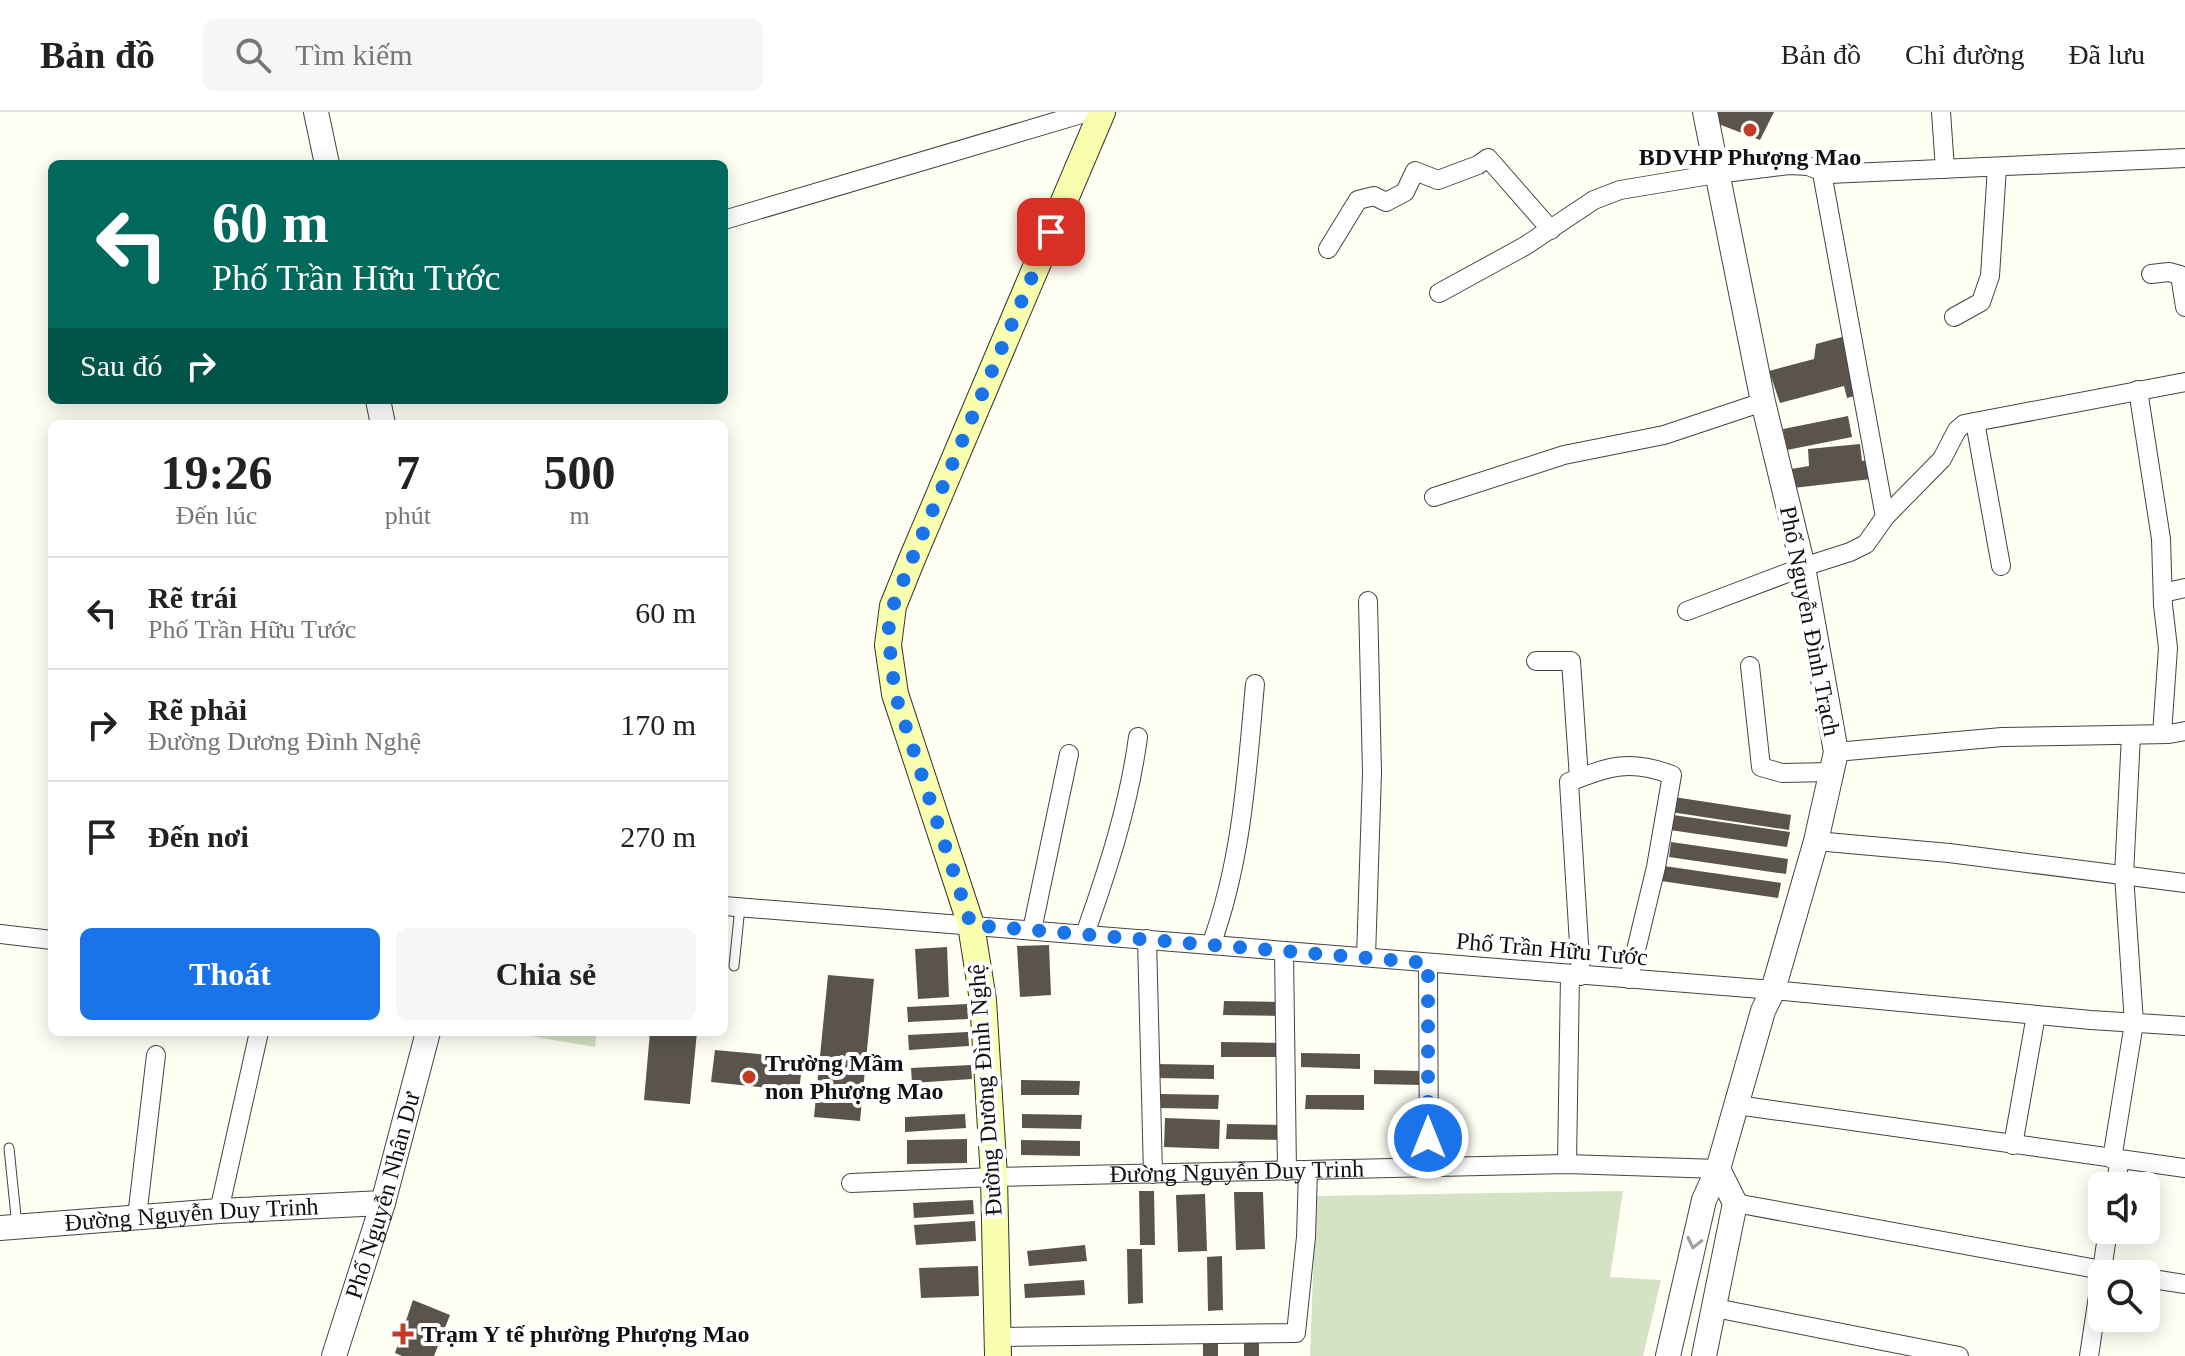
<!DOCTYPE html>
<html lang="vi">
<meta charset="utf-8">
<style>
body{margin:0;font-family:"Times New Roman",serif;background:#f6f6f6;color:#222;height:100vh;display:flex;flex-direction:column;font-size:30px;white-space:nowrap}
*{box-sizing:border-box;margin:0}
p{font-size:26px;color:#767676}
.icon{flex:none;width:44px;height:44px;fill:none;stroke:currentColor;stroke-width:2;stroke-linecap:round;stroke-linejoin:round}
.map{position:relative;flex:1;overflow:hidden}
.panel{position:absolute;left:48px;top:308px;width:680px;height:616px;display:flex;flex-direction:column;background:#fff;border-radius:12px;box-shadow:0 4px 20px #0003}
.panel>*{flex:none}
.banner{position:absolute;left:48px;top:48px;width:680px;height:244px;border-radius:12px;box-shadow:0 4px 20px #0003;background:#00695c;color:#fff;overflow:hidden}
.controls{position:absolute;left:2088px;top:1060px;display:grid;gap:16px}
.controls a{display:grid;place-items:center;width:72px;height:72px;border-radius:12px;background:#fff;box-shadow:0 4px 20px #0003;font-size:40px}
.pin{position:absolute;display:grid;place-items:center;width:68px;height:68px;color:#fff;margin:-34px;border-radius:16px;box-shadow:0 4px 12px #0006}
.me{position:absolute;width:88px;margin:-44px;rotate:0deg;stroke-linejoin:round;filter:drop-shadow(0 0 6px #0008)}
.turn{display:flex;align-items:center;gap:28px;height:168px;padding:0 32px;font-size:36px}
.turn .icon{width:104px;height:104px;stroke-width:2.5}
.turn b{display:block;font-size:56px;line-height:68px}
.then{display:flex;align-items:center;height:76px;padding:0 32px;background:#0003;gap:16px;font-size:30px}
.eta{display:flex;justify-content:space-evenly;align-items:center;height:136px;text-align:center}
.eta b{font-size:48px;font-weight:600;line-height:56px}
.action{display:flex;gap:16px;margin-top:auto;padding:16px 32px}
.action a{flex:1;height:92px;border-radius:12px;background:#1a73e8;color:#fff;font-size:32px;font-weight:600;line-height:92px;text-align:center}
.action a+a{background:#f6f6f6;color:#222}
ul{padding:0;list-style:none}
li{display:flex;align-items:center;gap:24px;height:112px;padding:0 32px;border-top:2px solid #e0e0e0}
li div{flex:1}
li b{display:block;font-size:30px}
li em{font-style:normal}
header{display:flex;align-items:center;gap:48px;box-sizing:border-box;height:112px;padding:0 40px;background:#fff;border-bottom:2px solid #e0e0e0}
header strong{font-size:38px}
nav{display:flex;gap:44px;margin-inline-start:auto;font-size:28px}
.search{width:560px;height:72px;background:#f6f6f6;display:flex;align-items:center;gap:20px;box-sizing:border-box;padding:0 28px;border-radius:12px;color:#767676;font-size:30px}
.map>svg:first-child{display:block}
.cemetery{fill:#d3e3c3}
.building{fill:#5a544c}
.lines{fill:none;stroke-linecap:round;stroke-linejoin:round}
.service-casing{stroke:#444;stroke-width:11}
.minor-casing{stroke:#444;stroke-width:20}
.tertiary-casing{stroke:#444;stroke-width:26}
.secondary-casing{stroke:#333;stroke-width:28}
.service{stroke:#fff;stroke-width:9}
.minor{stroke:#fff;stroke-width:18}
.tertiary{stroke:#fff;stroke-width:24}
.secondary{stroke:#f9ffaf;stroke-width:26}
.oneway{stroke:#a0a0a0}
.route{stroke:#1a73e8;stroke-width:14;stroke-dasharray:0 25.2}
.poi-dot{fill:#c53a24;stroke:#fff;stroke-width:3}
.labels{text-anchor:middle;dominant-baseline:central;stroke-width:8;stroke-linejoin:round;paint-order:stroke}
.poi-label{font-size:24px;font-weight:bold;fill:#111;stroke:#fff;text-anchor:start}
.street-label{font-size:24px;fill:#111;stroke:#fff}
</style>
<header>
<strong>Bản đồ</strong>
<div class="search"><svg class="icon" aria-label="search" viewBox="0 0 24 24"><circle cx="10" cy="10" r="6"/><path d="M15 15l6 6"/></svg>Tìm kiếm</div>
<nav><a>Bản đồ</a><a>Chỉ đường</a><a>Đã lưu</a></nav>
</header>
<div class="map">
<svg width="2185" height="1244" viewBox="0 0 2185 1244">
<rect width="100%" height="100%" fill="#fffff4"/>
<path class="cemetery" d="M507,920H597L595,935Z
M1623,1079L1610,1165L1661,1168L1643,1244H1310L1316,1084Z"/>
<path class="building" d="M1713,0H1774L1760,28L1708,8Z
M1853,222L1866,281L1847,286L1844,274L1780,291L1769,259L1814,247L1816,232Z
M1848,304L1852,325L1787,338L1783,317Z
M1860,332L1862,349L1869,348L1871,367L1793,376L1791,357L1809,354L1808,337Z
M1674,685L1791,703L1789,718L1671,700Z
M1673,703L1790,720L1787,735L1670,718Z
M1671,730L1788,747L1786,762L1669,745Z
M1664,754L1781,771L1778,786L1661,769Z
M1049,833L1051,883L1020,885L1017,834Z
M947,835L949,885L918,887L915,837Z
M828,863L874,867L860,1009L814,1005Z
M1224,889L1282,890V904L1223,903Z
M967,892L968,907L908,910L907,895Z
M650,920H697L690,992L644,988Z
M968,920L969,934L909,938L908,923Z
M1221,930L1280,931V945H1221Z
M715,938L803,946L799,979L711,970Z
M1301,941L1360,942V957L1301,955Z
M1155,952L1214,953V967L1155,966Z
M971,953L972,967L912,971L911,956Z
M1374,958L1423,959L1422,973L1374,972Z
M1021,968L1080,969L1079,983H1021Z
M1160,982L1219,983L1218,997L1159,996Z
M1306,983H1364V998L1305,997Z
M965,1002L966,1016L905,1020V1005Z
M1022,1002L1082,1003L1081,1017L1022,1016Z
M1165,1006L1220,1008L1219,1037L1164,1035Z
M1227,1012L1286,1013L1285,1028L1226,1027Z
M967,1027V1051L907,1052V1028Z
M1021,1028L1080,1029V1044L1021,1043Z
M1139,1079H1154L1155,1133H1140Z
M1234,1080H1263L1265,1137L1236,1138Z
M1205,1082L1207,1139L1178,1140L1176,1083Z
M973,1088L974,1102L914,1106L913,1091Z
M975,1109L976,1129L916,1133L914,1113Z
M1085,1133L1087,1149L1029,1154L1027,1139Z
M1127,1137H1142L1143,1191L1128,1192Z
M1222,1144L1223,1198L1208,1199L1207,1145Z
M978,1154L979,1184L921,1186L919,1156Z
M1084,1168L1085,1183L1025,1186L1024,1172Z
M413,1188L450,1203L434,1244H402L395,1241Z
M1244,1228H1259V1244H1244Z
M1203,1232H1218V1244H1203Z"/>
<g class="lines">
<g class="service-casing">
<path id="service" d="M734,854L740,795
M9,1036L17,1114"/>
</g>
<g class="minor-casing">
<g id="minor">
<path d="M1941,0L1945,57"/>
<path d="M1822,61L1885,405"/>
<path d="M724,108L1088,0"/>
<path d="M1328,137L1358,88L1374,84L1386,90L1405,80L1415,59L1438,68L1478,53L1488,46L1551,118"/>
<path d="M2151,162L2169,160L2180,163L2185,195"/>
<path d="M1439,181L1525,134L1594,88L1620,78L1716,62L1789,53L1808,54L1829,62L2185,46"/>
<path d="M1954,205L1981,190L1990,164L1997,55"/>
<path d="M2138,278L2161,427L2163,493L2168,536L2162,622"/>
<path d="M1975,310L2001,454"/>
<path d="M1434,385L1564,343L1664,323L1763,290"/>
<path d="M2163,481L2185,476"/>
<path d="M1687,499L1803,455L1850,440L1866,432L1885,405L1942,347L1957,318L1964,312L2185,270"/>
<path d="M1536,549H1571L1579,666"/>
<path d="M1750,554L1761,655L1782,661L1831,660"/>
<path d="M1836,640L2002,625L2169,622L2185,619"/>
<path d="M1816,729L1949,741L2185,771"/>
<path d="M724,794L1773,878L2091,908L2185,914"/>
<path d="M1032,818L1069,642"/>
<path d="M0,822L52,828"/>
<path d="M1085,822C1108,757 1129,693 1138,625"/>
<path d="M1147,827L1153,1062"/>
<path d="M1211,833C1242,749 1247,660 1255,572"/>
<path d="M1284,839L1287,1059"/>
<path d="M1366,845L1372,661L1368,489"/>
<path d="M1428,851L1429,1056"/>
<path d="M1581,864L1569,670C1610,654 1630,647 1672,663L1656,755L1629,867"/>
<path d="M1737,993L2185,1056"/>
<path d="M2013,1033L2036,903"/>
<path d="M2112,1047L2134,911L2124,763L2131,623"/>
<path d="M1567,1052L1570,863"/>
<path id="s1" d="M851,1071L994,1065L1567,1052L1718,1057"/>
<path d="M2115,1074L2120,1048"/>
<path d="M1735,1091L2124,1162"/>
<path d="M219,1099L259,920"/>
<path d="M137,1105L156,943"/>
<path d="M2146,1166L2185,1172"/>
<path d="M1715,1196L1959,1244"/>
<path d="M998,1225L1296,1221L1306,1125L1308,1058"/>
<path d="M2089,1244L2108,1118"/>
</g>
</g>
<g class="tertiary-casing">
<g id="tertiary">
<path d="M316,0L327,52"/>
<path d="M378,288L383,312"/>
<path id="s2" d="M0,1116L219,1099L383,1091"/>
<path id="s3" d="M334,1244L383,1091L428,920"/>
<path d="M1668,1244L1704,1088L1718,1057L1763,899L1773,878L1816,729L1836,640L1803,455L1763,290L1705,0"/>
<path d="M1704,1244L1735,1091L1718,1057"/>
</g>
</g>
<g class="secondary-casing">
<path id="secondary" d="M998,1244L994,1065L983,888L971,813L895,582L888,533L893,494L912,447L1102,0"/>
</g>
<use href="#service" class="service"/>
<use href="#minor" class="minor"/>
<use href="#tertiary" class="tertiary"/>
<use href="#secondary" class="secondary"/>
</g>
<defs><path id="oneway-chevron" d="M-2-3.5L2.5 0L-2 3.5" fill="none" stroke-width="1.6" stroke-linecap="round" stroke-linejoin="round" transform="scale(2)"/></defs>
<use class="oneway" href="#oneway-chevron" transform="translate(1694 1131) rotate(103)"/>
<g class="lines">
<path class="route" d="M1051,120L912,447L893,494L888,520L895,582L971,813L1428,851V1026"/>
</g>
<g class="poi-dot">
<circle cx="1750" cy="18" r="8"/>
<circle cx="749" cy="965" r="8"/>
<path d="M399 1210h8v8h8v8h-8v8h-8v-8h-8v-8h8z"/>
</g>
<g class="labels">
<g class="poi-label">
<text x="1750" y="45" text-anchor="middle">BDVHP Phượng Mao</text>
<text x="765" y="951">Trường Mầm<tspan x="765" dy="28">non Phượng Mao</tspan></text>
<text x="421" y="1222">Trạm Y tế phường Phượng Mao</text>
</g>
<g class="street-label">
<text transform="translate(1810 509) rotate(79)">Phố Nguyễn Đình Trạch</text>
<text transform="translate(1552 837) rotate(5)">Phố Trần Hữu Tước</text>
<text transform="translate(985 978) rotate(-94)">Đường Dương Đình Nghệ</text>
<text stroke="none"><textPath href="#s1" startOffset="386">Đường Nguyễn Duy Trinh</textPath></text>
<text stroke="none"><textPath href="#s3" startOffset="168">Phố Nguyễn Nhân Dư</textPath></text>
<text stroke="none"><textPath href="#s2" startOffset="192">Đường Nguyễn Duy Trinh</textPath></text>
</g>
</g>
</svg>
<div class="controls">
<a><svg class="icon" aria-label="sound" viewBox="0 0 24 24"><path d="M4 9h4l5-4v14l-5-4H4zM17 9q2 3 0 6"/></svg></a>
<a><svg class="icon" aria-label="search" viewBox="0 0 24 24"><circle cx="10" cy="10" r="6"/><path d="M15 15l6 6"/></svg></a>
</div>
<div class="pin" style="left:1051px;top:120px;background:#d93025"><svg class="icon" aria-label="arrive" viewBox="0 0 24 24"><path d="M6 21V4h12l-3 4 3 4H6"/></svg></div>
<svg class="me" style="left:1428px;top:1026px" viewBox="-20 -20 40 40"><circle r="17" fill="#1a73e8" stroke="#fff" stroke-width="3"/><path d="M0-11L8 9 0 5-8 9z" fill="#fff"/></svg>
<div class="banner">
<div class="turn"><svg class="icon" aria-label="left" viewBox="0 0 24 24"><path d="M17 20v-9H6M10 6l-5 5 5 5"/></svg><div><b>60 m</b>Phố Trần Hữu Tước</div></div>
<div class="then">Sau đó<svg class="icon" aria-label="right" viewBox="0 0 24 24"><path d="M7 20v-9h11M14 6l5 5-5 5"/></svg></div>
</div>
<section class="panel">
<div class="eta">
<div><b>19:26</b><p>Đến lúc</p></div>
<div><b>7</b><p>phút</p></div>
<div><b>500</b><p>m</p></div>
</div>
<ul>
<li><svg class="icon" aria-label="left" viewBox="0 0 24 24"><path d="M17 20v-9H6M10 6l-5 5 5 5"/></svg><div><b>Rẽ trái</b><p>Phố Trần Hữu Tước</p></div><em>60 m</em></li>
<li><svg class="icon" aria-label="right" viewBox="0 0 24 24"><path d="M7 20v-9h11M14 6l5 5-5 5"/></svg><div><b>Rẽ phải</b><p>Đường Dương Đình Nghệ</p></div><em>170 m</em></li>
<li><svg class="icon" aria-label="arrive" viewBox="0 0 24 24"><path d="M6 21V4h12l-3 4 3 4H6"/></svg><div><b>Đến nơi</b></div><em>270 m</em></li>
</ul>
<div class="action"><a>Thoát</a><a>Chia sẻ</a></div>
</section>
</div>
